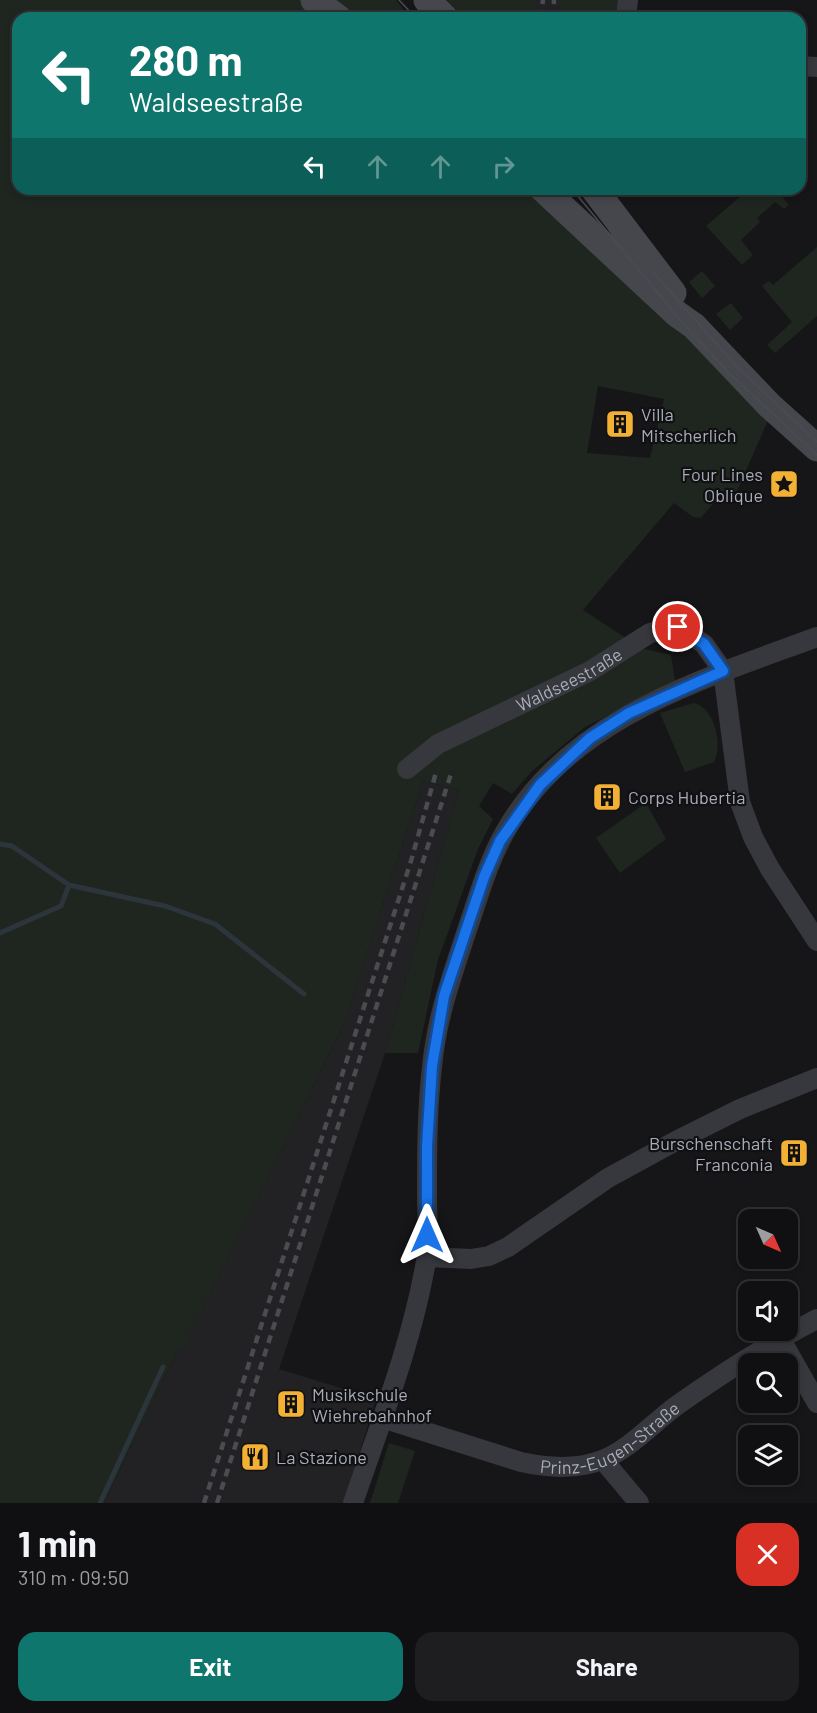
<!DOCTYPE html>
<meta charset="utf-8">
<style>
body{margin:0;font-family:Barlow,sans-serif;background:#1e1e20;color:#f1f3f6;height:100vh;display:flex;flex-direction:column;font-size:22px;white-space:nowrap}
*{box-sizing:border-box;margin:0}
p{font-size:20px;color:#9c9d9f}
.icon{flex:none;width:33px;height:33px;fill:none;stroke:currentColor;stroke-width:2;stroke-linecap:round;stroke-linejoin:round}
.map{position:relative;height:1503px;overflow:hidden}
.panel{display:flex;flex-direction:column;background:#101012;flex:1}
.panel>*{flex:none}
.banner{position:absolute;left:12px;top:12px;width:794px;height:183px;border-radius:18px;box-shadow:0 3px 9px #0003,0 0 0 2px #303032;background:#0f766e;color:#fff;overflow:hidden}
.needle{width:39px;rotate:135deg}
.fabs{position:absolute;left:738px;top:1209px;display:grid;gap:12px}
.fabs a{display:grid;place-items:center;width:60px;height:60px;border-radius:12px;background:#101012;box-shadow:0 3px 9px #0003,0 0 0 2px #303032;font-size:30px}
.pin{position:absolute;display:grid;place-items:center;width:51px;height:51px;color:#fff;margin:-26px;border:3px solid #fff;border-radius:50%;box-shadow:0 2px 6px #0007}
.me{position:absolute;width:66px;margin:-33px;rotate:0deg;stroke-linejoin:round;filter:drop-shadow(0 0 4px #0008)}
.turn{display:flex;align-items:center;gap:21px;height:126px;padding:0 18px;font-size:27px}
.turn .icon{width:78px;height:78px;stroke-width:2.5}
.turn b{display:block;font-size:42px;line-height:51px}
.lanes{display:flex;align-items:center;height:57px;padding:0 18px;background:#0003;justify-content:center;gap:30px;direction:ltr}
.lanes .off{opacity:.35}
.round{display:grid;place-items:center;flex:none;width:63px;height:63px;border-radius:18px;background:#1e1e20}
.summary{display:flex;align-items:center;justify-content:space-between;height:102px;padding:0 18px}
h1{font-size:36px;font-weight:700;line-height:45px}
.button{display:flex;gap:12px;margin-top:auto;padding:12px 18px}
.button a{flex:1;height:69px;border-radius:18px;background:#0f766e;color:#fff;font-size:24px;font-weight:700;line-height:69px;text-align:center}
.button a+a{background:#1e1e20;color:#f1f3f6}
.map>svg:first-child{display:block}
.built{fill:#222225}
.green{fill:#1e261f;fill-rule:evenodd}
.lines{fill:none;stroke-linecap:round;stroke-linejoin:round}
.stream{stroke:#2c353c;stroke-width:5}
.street{stroke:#37383d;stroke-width:20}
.secondary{stroke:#45474d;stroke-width:27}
.tram{stroke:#4a4c52;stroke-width:1.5}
.rail{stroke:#4a4c52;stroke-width:4.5;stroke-dasharray:8 6;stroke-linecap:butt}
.route-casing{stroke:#114b97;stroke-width:15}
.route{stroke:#1a73e8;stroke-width:10}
.labels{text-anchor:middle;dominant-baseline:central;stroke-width:4.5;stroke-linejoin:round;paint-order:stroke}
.poi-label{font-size:18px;fill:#a8adb8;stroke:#111113;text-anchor:start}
.street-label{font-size:18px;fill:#a8adb8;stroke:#111113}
</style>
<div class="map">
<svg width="817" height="1503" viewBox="0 0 817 1503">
<rect width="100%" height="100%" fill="#161618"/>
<path class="built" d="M492,0H582L580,18H491Z
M423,781L459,790L385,1053L279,1369L376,1399L344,1503H104L178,1350L185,1344L343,1026Z"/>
<path class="green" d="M0,0H396L410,18H18V189H563L621,255L770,416L732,502L717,499L701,518L693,517L674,503L583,610L641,648L671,655L675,681L585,727L531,772L512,794L493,783L479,806L493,819L478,849L438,960L418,1053H385L459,790L423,781L343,1026L185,1345L178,1350L104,1503H0ZM598,386L664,399L650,458L587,453Z
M447,0H537L535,18H464Z
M559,0H623L620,18H558Z
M749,189H776L789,205L784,209L775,202L757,218L760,222L741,240L753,255L742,265L706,226Z
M817,247V316L775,353L767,345L792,322L762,286L769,281L773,285Z
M702,271L715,286L702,298L689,282Z
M731,303L743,318L730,330L716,314Z
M694,703C715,708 723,745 714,762L685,772L660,713Z
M646,803L666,839L620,873L596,838Z
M389,1443L415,1451L398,1503H370Z"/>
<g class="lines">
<path class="stream" d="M0,844L12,846L69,885L165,906L215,924L304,994
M0,933L61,906L69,885
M100,1503L163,1367"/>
<g class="street">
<path d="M626,18L628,0"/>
<path d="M800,66L817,67"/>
<path id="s1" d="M407,769L438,744L590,671L650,633L678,627L704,644L723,671L740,802L753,837L770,869L817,941"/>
<path d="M427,1257L471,1259L489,1256L508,1247L608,1178L674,1142L740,1109L817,1078"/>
<path d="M780,1338L817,1403"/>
<path id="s2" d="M382,1418L521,1462C548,1468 576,1470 602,1460C630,1449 653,1423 676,1406C721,1374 768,1344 817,1319"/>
<path d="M603,1460L639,1503"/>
<path d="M353,1503C380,1424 412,1343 426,1261C429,1240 427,1217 427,1196C427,1153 427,1110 432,1067C437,1015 452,976 468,927C479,895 488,862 505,832C570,717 701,680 817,637"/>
</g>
<path class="secondary" d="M314,0L338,18
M427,0L445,18
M543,189L677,314L694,326L769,405L817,448
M594,189L673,293"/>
<path class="tram" d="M399,0L416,18
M572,189L686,327L730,374L817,455
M652,271L737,367L817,442"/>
<path class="rail" d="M541,18L543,0
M553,18L554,0
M204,1503L411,861L437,769
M217,1503L451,774"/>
</g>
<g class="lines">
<g class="route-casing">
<path id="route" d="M427,1235V1146L432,1066L444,996L484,877L500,841L540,785L590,738L629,713L723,671L704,644L678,627"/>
</g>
<use href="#route" class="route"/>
</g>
<defs>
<g id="building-square" transform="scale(1.5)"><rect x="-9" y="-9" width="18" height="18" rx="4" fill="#f2b134" stroke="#111113"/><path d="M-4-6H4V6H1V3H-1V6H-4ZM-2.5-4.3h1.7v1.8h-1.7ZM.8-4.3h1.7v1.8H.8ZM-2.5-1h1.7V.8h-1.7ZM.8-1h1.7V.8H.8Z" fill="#111"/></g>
<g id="sight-square" transform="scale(1.5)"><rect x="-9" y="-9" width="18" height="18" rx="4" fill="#f2b134" stroke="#111113"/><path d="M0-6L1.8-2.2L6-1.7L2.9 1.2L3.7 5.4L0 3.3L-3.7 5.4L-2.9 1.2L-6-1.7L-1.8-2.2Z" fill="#111"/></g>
<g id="restaurant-square" transform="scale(1.5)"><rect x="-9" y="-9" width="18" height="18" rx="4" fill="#f2b134" stroke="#111113"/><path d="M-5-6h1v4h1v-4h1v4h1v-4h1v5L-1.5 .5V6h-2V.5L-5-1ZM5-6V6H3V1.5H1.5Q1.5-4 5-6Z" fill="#111"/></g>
</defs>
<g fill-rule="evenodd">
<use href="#building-square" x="620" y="424"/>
<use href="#sight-square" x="784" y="484"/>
<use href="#building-square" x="607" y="797"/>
<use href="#building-square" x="794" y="1153"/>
<use href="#building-square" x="291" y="1404"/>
<use href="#restaurant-square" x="255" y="1457"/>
</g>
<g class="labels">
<g class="poi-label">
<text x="641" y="414">Villa<tspan x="641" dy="21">Mitscherlich</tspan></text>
<text x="763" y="474" text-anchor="end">Four Lines<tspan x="763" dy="21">Oblique</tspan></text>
<text x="628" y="797">Corps Hubertia</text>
<text x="773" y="1143" text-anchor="end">Burschenschaft<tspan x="773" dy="21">Franconia</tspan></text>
<text x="312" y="1394">Musikschule<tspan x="312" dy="21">Wiehrebahnhof</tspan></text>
<text x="276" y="1457">La Stazione</text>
</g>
<g class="street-label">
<text stroke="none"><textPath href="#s1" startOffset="186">Waldseestraße</textPath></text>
<text stroke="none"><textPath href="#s2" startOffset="243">Prinz-Eugen-Straße</textPath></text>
</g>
</g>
</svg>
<div class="fabs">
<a><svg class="needle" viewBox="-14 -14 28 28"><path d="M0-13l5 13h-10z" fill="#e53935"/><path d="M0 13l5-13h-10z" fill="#9c9d9f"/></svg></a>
<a><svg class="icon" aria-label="sound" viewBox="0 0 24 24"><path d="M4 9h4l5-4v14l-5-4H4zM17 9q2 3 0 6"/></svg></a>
<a><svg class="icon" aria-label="search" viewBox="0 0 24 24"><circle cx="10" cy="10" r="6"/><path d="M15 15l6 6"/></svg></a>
<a><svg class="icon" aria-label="layers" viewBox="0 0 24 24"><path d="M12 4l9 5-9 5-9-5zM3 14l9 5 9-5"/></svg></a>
</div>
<div class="pin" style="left:678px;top:627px;background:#d93025"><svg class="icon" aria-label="arrive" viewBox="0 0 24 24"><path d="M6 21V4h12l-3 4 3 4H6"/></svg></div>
<svg class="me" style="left:427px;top:1235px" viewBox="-20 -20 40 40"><path d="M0-17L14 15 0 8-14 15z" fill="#1a73e8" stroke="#fff" stroke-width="4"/></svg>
<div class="banner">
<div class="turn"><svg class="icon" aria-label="left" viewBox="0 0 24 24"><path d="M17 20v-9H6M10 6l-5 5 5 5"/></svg><div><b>280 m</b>Waldseestraße</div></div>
<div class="lanes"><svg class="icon" aria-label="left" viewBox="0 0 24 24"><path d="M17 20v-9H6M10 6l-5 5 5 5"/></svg><svg class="icon off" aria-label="ahead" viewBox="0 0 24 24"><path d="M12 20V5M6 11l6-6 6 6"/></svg><svg class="icon off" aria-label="ahead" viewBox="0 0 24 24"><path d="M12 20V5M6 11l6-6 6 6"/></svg><svg class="icon off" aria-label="right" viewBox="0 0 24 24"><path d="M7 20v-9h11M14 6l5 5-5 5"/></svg></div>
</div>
</div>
<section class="panel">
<div class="summary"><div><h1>1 min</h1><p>310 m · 09:50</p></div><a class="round" style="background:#d93025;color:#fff"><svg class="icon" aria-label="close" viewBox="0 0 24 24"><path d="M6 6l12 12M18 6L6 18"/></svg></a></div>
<div class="button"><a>Exit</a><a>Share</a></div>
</section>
